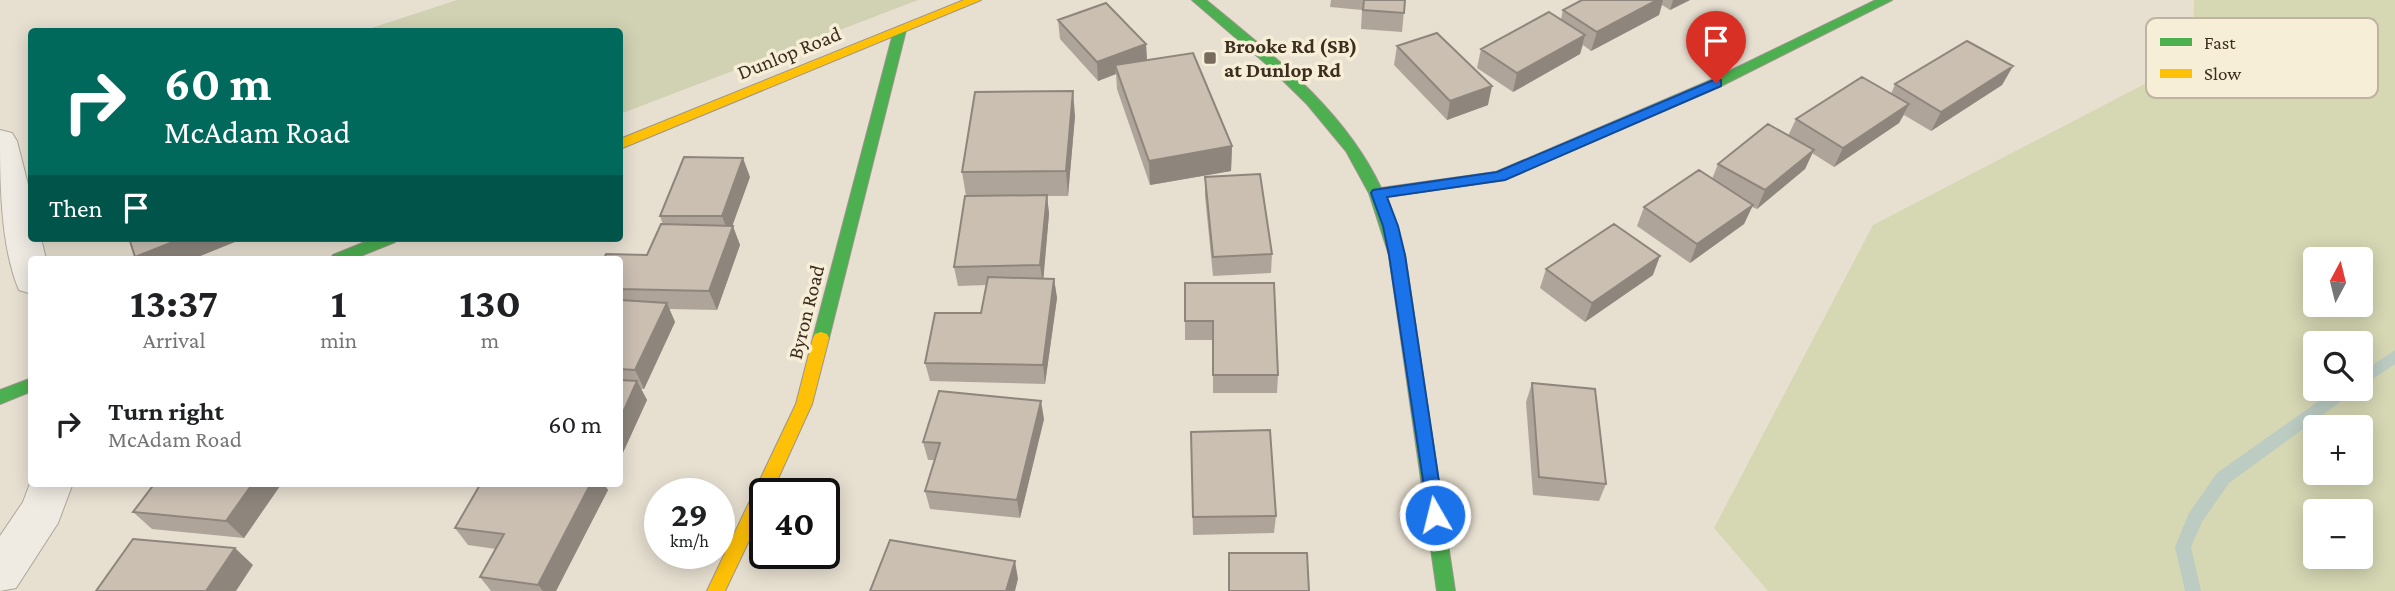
<!DOCTYPE html>
<meta charset="utf-8">
<style>
body{margin:0;font-family:"Crimson Pro",serif;background:#f2f2f2;color:#202124;height:100vh;display:flex;flex-direction:column;font-size:26px;white-space:nowrap}
*{box-sizing:border-box;margin:0}
p{font-size:23px;color:#757577}
.icon{flex:none;width:38px;height:38px;fill:none;stroke:currentColor;stroke-width:2;stroke-linecap:round;stroke-linejoin:round}
.map{position:relative;flex:1;overflow:hidden}
.sheet{position:absolute;left:28px;top:256px;width:595px;height:231px;display:flex;flex-direction:column;background:#fff;border-radius:7px;box-shadow:0 4px 18px #0003}
.sheet>*{flex:none}
.banner{position:absolute;left:28px;top:28px;width:595px;height:214px;border-radius:7px;box-shadow:0 4px 18px #0003;background:#00695c;color:#fff;overflow:hidden}
.needle{width:46px;rotate:7deg}
.fabs{position:absolute;left:2303px;top:247px;display:grid;gap:14px}
.fabs a{display:grid;place-items:center;width:70px;height:70px;border-radius:7px;background:#fff;box-shadow:0 4px 18px #0003;font-size:35px}
.speed{position:absolute;left:644px;top:478px;display:flex;gap:14px;font-size:35px;font-weight:700;text-align:center}
.speed>*{display:grid;place-content:center;width:91px;height:91px;border-radius:50%;background:#fff;box-shadow:0 4px 18px #0003;line-height:1}
.speed small{font-size:18px;font-weight:400}
.speed .limit{border:4px solid #111;border-radius:10px;background:#fff;color:#111}
.pin{position:absolute;display:grid;place-items:center;width:60px;height:60px;color:#fff;margin:-72px -30px;border-radius:50% 50% 50% 0;rotate:-45deg;box-shadow:0 0 7px #0007}
.pin .icon{rotate:45deg}
.me{position:absolute;width:77px;margin:-38px;rotate:352deg;stroke-linejoin:round;filter:drop-shadow(0 0 5px #0008)}
.turn{display:flex;align-items:center;gap:24px;height:147px;padding:0 21px;font-size:32px}
.turn .icon{width:91px;height:91px;stroke-width:2.5}
.turn b{display:block;font-size:49px;line-height:60px}
.then{display:flex;align-items:center;height:66px;padding:0 21px;background:#0003;gap:14px;font-size:26px}
.eta{display:flex;justify-content:space-evenly;align-items:center;height:119px;text-align:center}
.eta b{font-size:42px;font-weight:700;line-height:49px}
ul{padding:0;list-style:none}
li{display:flex;align-items:center;gap:21px;height:98px;padding:0 21px}
li div{flex:1}
li b{display:block;font-size:26px}
li em{font-style:normal}
.map>svg:first-child{display:block}
.green{fill:#d6d7b3;fill-rule:evenodd}
.cemetery{fill:#d1d1b3}
.lines{fill:none;stroke-linecap:round;stroke-linejoin:round}
.stream{fill:#bcccc2;fill-rule:evenodd}
.street-casing{stroke:#ada599;stroke-width:2}
.fast-casing{stroke:#9c958a;stroke-width:2}
.slow-casing{stroke:#9c958a;stroke-width:2}
.street{fill:#efebe3;fill-rule:evenodd}
.fast{fill:#4caf50;fill-rule:evenodd}
.slow{fill:#ffc107;fill-rule:evenodd}
.wall{fill:#afa499}
.shaded-wall{fill:#8e867d}
.building{fill:#cbbfb2;stroke:#8e867d;stroke-width:2}
.route{fill:#1a73e8;stroke:#114b97;stroke-width:2}
.poi-dot{fill:#786c5e;stroke:#f7eed8;stroke-width:2.5}
.labels{text-anchor:middle;dominant-baseline:central;stroke-width:7;stroke-linejoin:round;paint-order:stroke}
.poi-label{font-size:21px;font-weight:bold;fill:#3d2e20;stroke:#f7eed8;text-anchor:start}
.street-label{font-size:21px;fill:#3d2e20;stroke:#f7eed8}
.key{fill:#f7eed8;stroke:#bfb4a1;stroke-width:2}
.key-label{font-size:19px;fill:#3d2e20}
</style>
<div class="map">
<svg width="2395" height="591" viewBox="0 0 2395 591">
<rect width="100%" height="100%" fill="#e7e0d1"/>
<path class="green" d="M2194,0H2395V591H1768L1714,528L1873,225L2193,59ZM2315,259H2361V304H2315ZM2315,343H2361V388H2315ZM2315,427H2361V472H2315ZM2361,511V556H2315V511Z"/>
<path class="cemetery" d="M457,0H918L620,114V32L362,31Z"/>
<g class="lines">
<path class="stream" d="M2395,350V364L2361,387V373Z
M2337,388H2356L2354,392L2229,483L2202,522L2191,547L2201,591H2185L2175,547L2189,513L2217,473Z"/>
<g class="street-casing">
<path id="street" d="M0,130L12,133L17,141L32,200V238H41L46,259H32V294L19,290C0,246 0,179 0,130Z
M32,478V483H73L58,523L16,588L0,591V536L23,502Z"/>
</g>
<g class="fast-casing">
<path id="fast" d="M1192,0H1206C1271,54 1344,109 1381,188L1496,172L1711,80L1876,0H1892L1721,86L1504,180L1385,197L1405,255L1455,591H1437L1389,255L1369,193L1346,151L1307,104L1264,62Z
M900,26L906,30L829,338L827,342H815L813,338L894,30Z
M375,238H398L395,242L353,259H330L333,255Z
M32,378V391L0,404V390Z"/>
</g>
<g class="slow-casing">
<path id="slow" d="M964,0H981L620,149V139Z
M821,332L827,334L829,338L812,404L771,494H765V507L725,591H707L796,404L813,338L815,334Z"/>
</g>
<use href="#street" class="street"/>
<use href="#fast" class="fast"/>
<use href="#slow" class="slow"/>
</g>
<path class="wall" d="M1331,0H1405L1402,32L1361,29L1362,10L1330,7Z
M1582,0H1690L1670,10L1662,5L1659,15L1591,51L1583,45L1580,54L1513,92L1477,68L1481,49L1561,19L1563,10Z
M1058,20L1146,44L1147,60L1232,146L1231,171L1150,185L1117,89L1116,74L1098,81L1060,39Z
M1397,46L1488,105L1447,120L1394,65Z
M2013,66L2002,85L1931,131L1904,115L1899,123L1834,167L1812,153L1805,169L1757,209L1752,207L1744,224L1690,263L1637,226L1644,207L1712,179L1718,164L1788,136L1796,119L1891,94L1895,84Z
M1075,116L1068,196H1047L1049,214L1043,278L1054,279L1057,298L1045,384L930,381L925,363L981,313L987,285L958,286L954,267L966,196L962,172Z
M750,177L732,226L740,245L717,310L669,309L675,322L644,389H641L647,400L620,459V259L647,255L663,225L660,216Z
M1205,177L1272,254L1271,273L1213,276L1205,196Z
M529,238H596L530,240Z
M1546,269L1653,275L1585,322L1540,288Z
M1185,283L1278,375L1277,393H1213V340H1185Z
M1532,383L1606,484L1599,501L1533,495L1526,402Z
M1044,419L1020,518L930,509L925,491L934,460H928L923,442Z
M1191,432L1276,516L1274,533L1193,535Z
M282,483L244,538L152,529L133,512Z
M481,483H603L608,490L556,591H491L480,577L496,549L468,545L455,528Z"/>
<path class="shaded-wall" d="M1657,0H1663L1659,15L1591,51L1597,32Z
M1673,0H1690L1670,10Z
M1585,35L1580,54L1513,92L1517,73Z
M1146,44L1147,63L1115,65L1116,74L1098,81L1097,62Z
M2013,66L2002,85L1931,131L1941,112Z
M1492,86L1488,105L1447,120L1450,101Z
M1073,91L1075,116L1068,196L1066,171Z
M1909,104L1899,123L1834,167L1843,148Z
M1232,146L1231,171L1150,185L1149,161Z
M1814,150L1805,169L1757,209L1765,190Z
M743,158L750,177L729,235L722,216Z
M1047,195L1049,214L1043,284L1040,265Z
M1753,205L1744,224L1690,263L1697,244Z
M733,226L740,245L717,310L709,291Z
M183,238H233L235,242L193,259H137L135,257Z
M1660,256L1653,275L1585,322L1592,303Z
M1054,279L1057,298L1045,384L1043,365Z
M667,303L675,322L644,389L635,370Z
M637,381L647,400L620,459V419Z
M1041,401L1044,419L1020,518L1017,500Z
M253,483H282L244,538L226,521Z
M591,483H603L608,490L556,591H543L538,585Z
M235,548L253,565L236,591H206Z
M1015,561L1018,579L1015,591H1006Z"/>
<path class="building" d="M1364,0H1405L1404,13L1363,10Z
M1582,0H1657L1597,32L1563,10Z
M1106,3L1146,44L1097,62L1058,20Z
M1549,12L1585,35L1517,73L1481,49Z
M1437,33L1492,86L1450,101L1397,46Z
M1967,41L2013,66L1941,112L1895,84Z
M1193,53L1232,146L1149,161L1115,65Z
M1862,77L1909,104L1843,148L1796,119Z
M1073,91L1066,171L962,172L975,92Z
M1768,124L1814,150L1765,190L1718,164Z
M684,157L743,158L722,216H660Z
M1699,170L1753,205L1697,244L1644,207Z
M1260,174L1272,254L1213,257L1205,177Z
M1047,195L1040,265L954,267L965,196Z
M661,224L733,226L709,291L620,289V259H604L606,254L647,255Z
M1614,224L1660,256L1592,303L1546,269Z
M129,238H183L135,257Z
M988,277L1054,279L1043,365L925,363L935,313H981Z
M1185,283H1274L1278,375H1213V321H1185Z
M620,300L667,303L635,370L620,369Z
M620,380L637,381L620,419Z
M1532,383L1595,389L1606,484L1539,477Z
M939,391L1041,401L1017,500L925,491L940,443L923,442Z
M1270,430L1276,516L1193,517L1191,432Z
M155,483H253L226,521L133,512Z
M481,483H591L538,585L480,577L504,534L455,528Z
M133,539L235,548L206,591H96Z
M890,540L1015,561L1006,591H870Z
M1229,553H1307L1309,591H1229Z"/>
<path class="route" d="M1716,79L1721,80V86L1505,180L1387,197L1398,226L1405,255L1444,515L1441,520L1435,523L1429,520L1389,255L1383,226L1371,193L1373,190L1497,172Z"/>
<rect class="poi-dot" x="1203" y="51" width="14" height="14" rx="3.5"/>
<g class="labels">
<g class="poi-label">
<text x="1224" y="46">Brooke Rd (SB)<tspan x="1224" dy="24">at Dunlop Rd</tspan></text>
</g>
<g class="street-label">
<text transform="translate(789 53) rotate(-22)">Dunlop Road</text>
<text transform="translate(806 312) rotate(-76)">Byron Road</text>
</g>
</g>
<rect x="2146" y="18" width="232" height="80" rx="10" class="key"/>
<rect x="2160" y="38" width="32" height="8" fill="#4caf50"/>
<rect x="2160" y="69" width="32" height="9" fill="#ffc107"/>
<g class="key-label">
<text x="2204" y="49">Fast</text>
<text x="2204" y="80">Slow</text>
</g>
</svg>
<div class="fabs">
<a><svg class="needle" viewBox="-14 -14 28 28"><path d="M0-13l5 13h-10z" fill="#e53935"/><path d="M0 13l5-13h-10z" fill="#757577"/></svg></a>
<a><svg class="icon" aria-label="search" viewBox="0 0 24 24"><circle cx="10" cy="10" r="6"/><path d="M15 15l6 6"/></svg></a>
<a>+</a>
<a>−</a>
</div>
<div class="speed"><div>29<small>km/h</small></div><div class="limit">40</div></div>
<div class="pin" style="left:1716px;top:83px;background:#d93025"><svg class="icon" aria-label="arrive" viewBox="0 0 24 24"><path d="M6 21V4h12l-3 4 3 4H6"/></svg></div>
<svg class="me" style="left:1435px;top:515px" viewBox="-20 -20 40 40"><circle r="17" fill="#1a73e8" stroke="#fff" stroke-width="3"/><path d="M0-11L8 9 0 5-8 9z" fill="#fff"/></svg>
<div class="banner">
<div class="turn"><svg class="icon" aria-label="right" viewBox="0 0 24 24"><path d="M7 20v-9h11M14 6l5 5-5 5"/></svg><div><b>60 m</b>McAdam Road</div></div>
<div class="then">Then<svg class="icon" aria-label="arrive" viewBox="0 0 24 24"><path d="M6 21V4h12l-3 4 3 4H6"/></svg></div>
</div>
<section class="sheet">
<div class="eta">
<div><b>13:37</b><p>Arrival</p></div>
<div><b>1</b><p>min</p></div>
<div><b>130</b><p>m</p></div>
</div>
<ul>
<li><svg class="icon" aria-label="right" viewBox="0 0 24 24"><path d="M7 20v-9h11M14 6l5 5-5 5"/></svg><div><b>Turn right</b><p>McAdam Road</p></div><em>60 m</em></li>
</ul>
</section>
</div>
